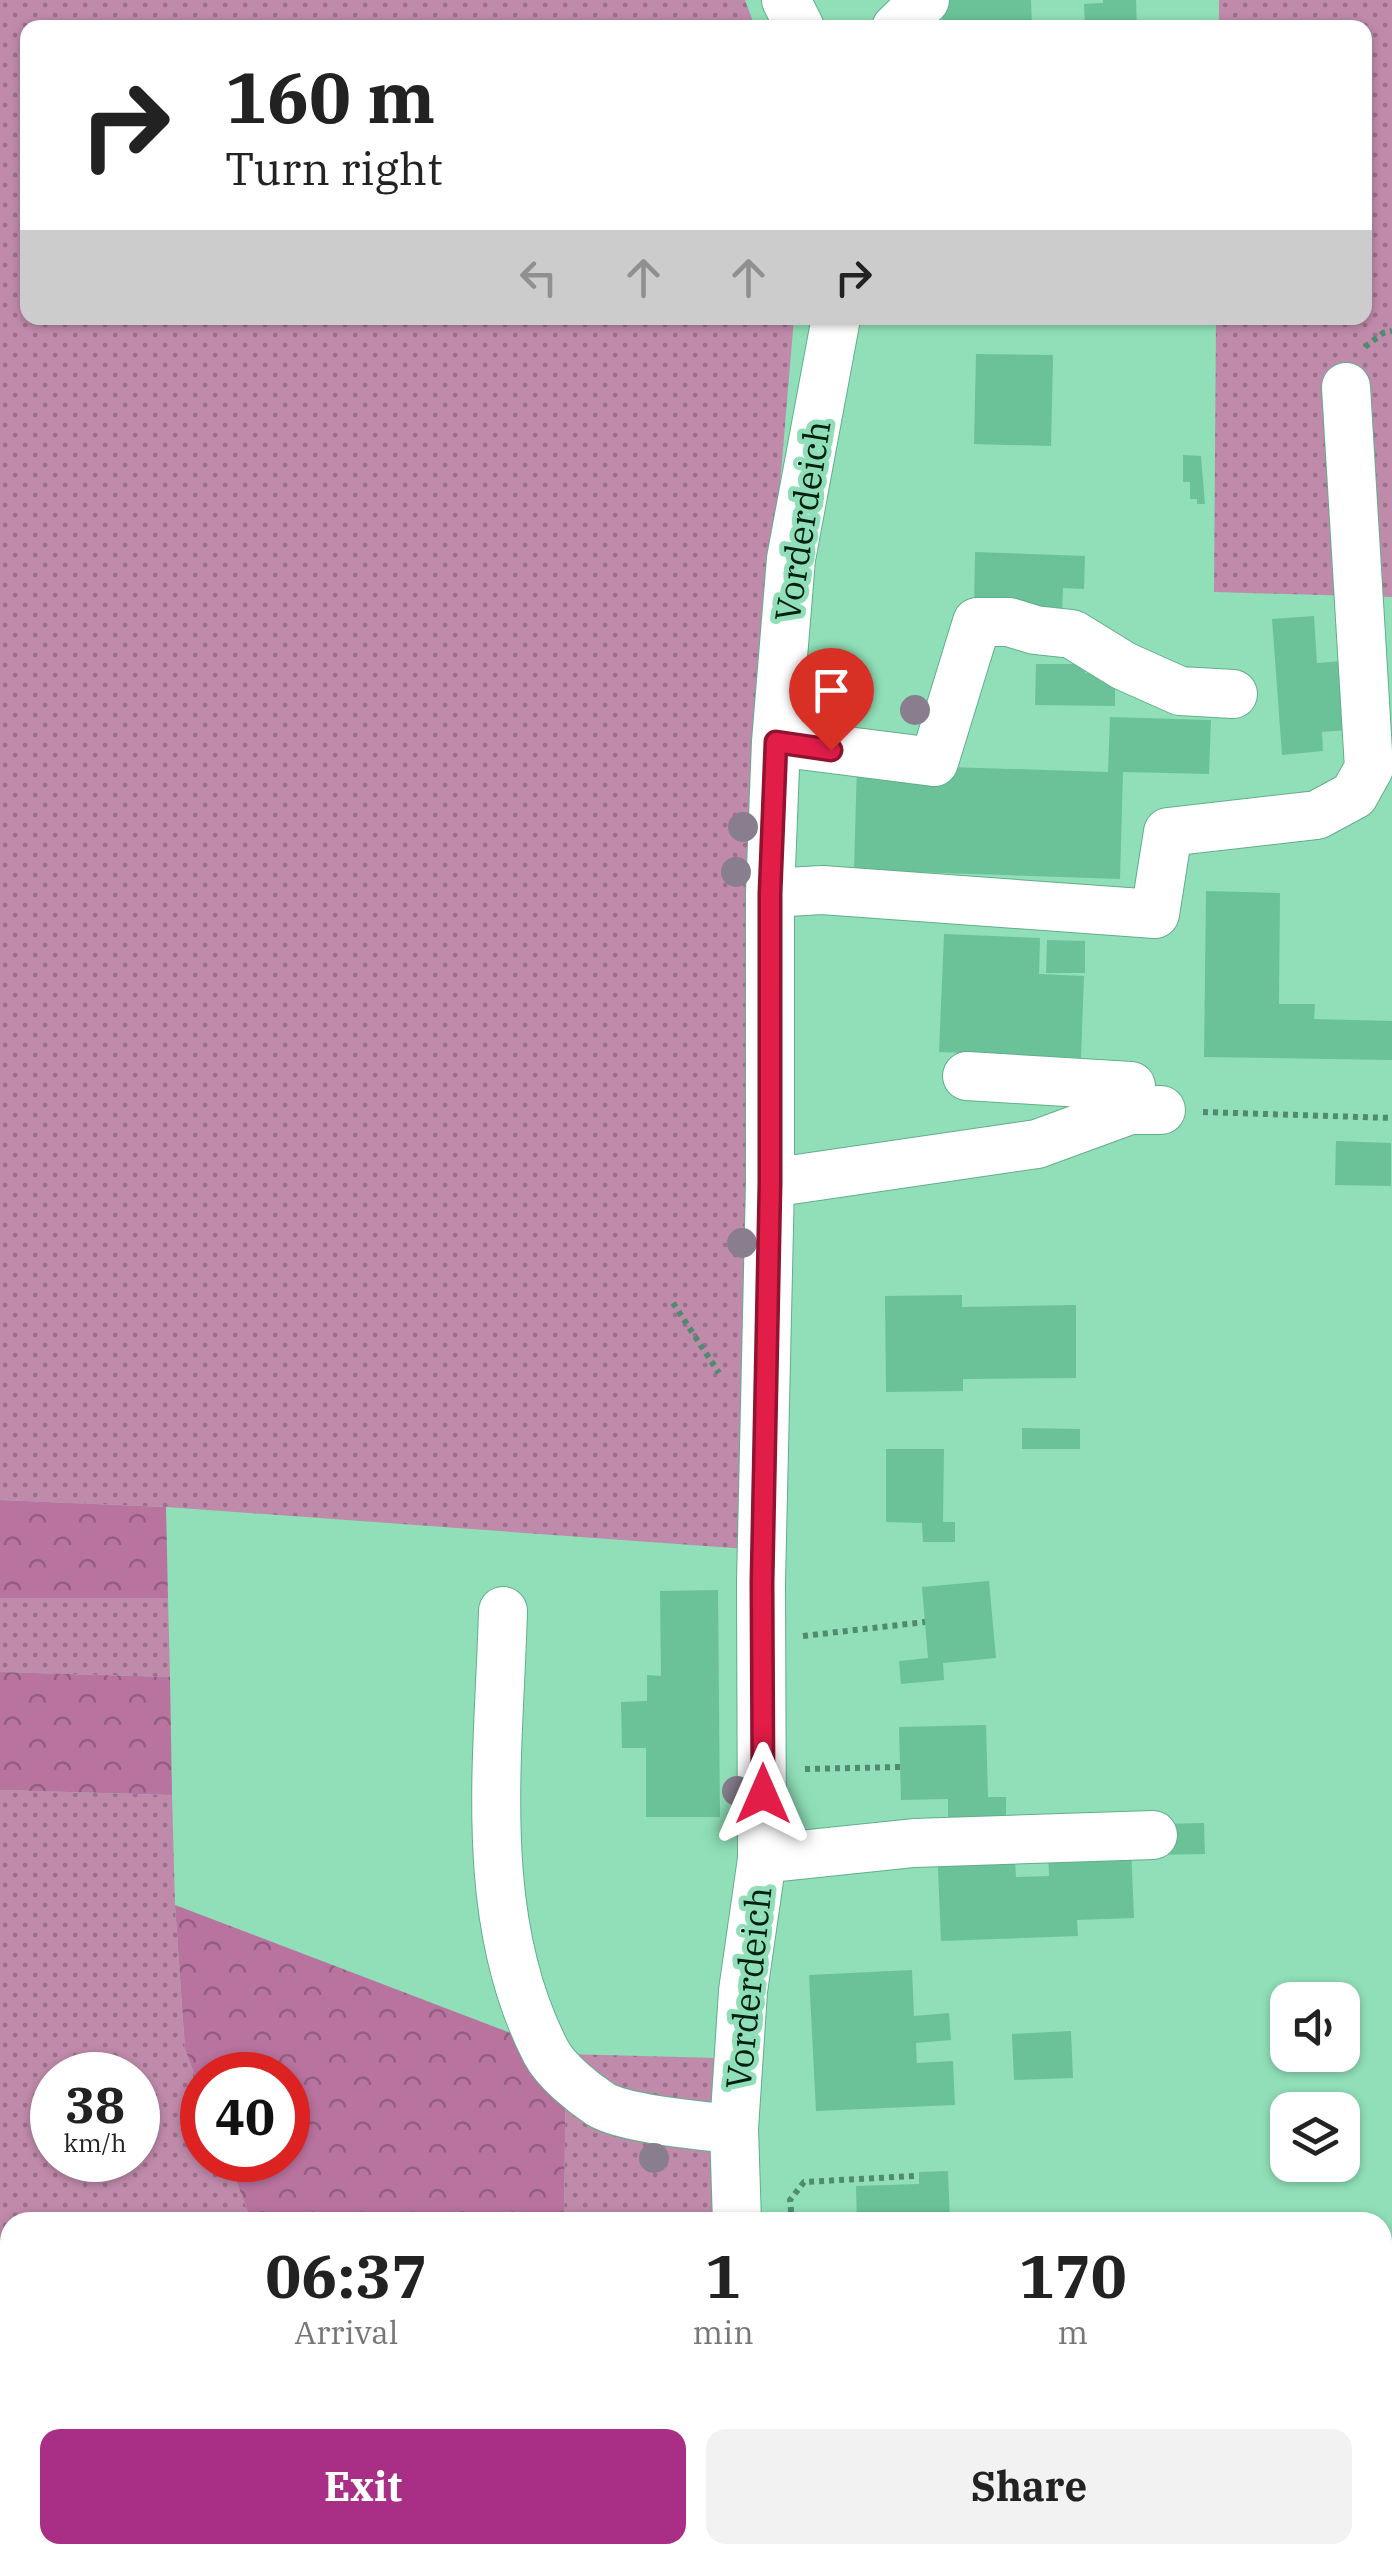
<!DOCTYPE html>
<style>
body{margin:0;font-family:"IBM Plex Serif",serif;background:#f2f2f2;color:#222;height:100vh;display:flex;flex-direction:column;font-size:38px;white-space:nowrap}
*{box-sizing:border-box;margin:0}
p{font-size:32px;color:#767676}
.icon{flex:none;width:55px;height:55px;fill:none;stroke:currentColor;stroke-width:2;stroke-linecap:round;stroke-linejoin:round}
.map{position:relative;flex:1;overflow:hidden}
.panel{position:absolute;left:0px;top:2212px;width:1392px;height:352px;display:flex;flex-direction:column;background:#fff;border-radius:30px 30px 0 0;box-shadow:0 2px 8px #0004}
.panel>*{flex:none}
.top-card{position:absolute;left:20px;top:20px;width:1352px;height:305px;border-radius:20px;box-shadow:0 2px 8px #0004;background:#fff;color:#222;overflow:hidden}
.buttons{position:absolute;left:1270px;top:1982px;display:grid;gap:20px}
.buttons a{display:grid;place-items:center;width:90px;height:90px;border-radius:20px;background:#fff;box-shadow:0 2px 8px #0004;font-size:50px}
.speed{position:absolute;left:30px;top:2052px;display:flex;gap:20px;font-size:50px;font-weight:700;text-align:center}
.speed>*{display:grid;place-content:center;width:130px;height:130px;border-radius:50%;background:#fff;box-shadow:0 2px 8px #0004;line-height:1}
.speed small{font-size:25px;font-weight:400}
.speed .limit{border:15px solid #d22;background:#fff;color:#111}
.pin{position:absolute;display:grid;place-items:center;width:85px;height:85px;color:#fff;margin:-102px -42px;border-radius:50% 50% 50% 0;rotate:-45deg;box-shadow:0 0 10px #0007}
.pin .icon{rotate:45deg}
.me{position:absolute;width:110px;margin:-55px;rotate:0deg;stroke-linejoin:round;filter:drop-shadow(0 0 8px #0008)}
.turn{display:flex;align-items:center;gap:35px;height:210px;padding:0 40px;font-size:45px}
.turn .icon{width:130px;height:130px;stroke-width:2.5}
.turn b{display:block;font-size:70px;line-height:85px}
.lanes{display:flex;align-items:center;height:95px;padding:0 40px;background:#0003;justify-content:center;gap:50px;direction:ltr}
.lanes .off{opacity:.35}
.eta{display:flex;justify-content:space-evenly;align-items:center;height:170px;text-align:center}
.eta b{font-size:60px;font-weight:700;line-height:70px}
.primary-button{display:flex;gap:20px;margin-top:auto;padding:20px 40px}
.primary-button a{flex:1;height:115px;border-radius:20px;background:#a82f85;color:#fff;font-size:40px;font-weight:700;line-height:115px;text-align:center}
.primary-button a+a{background:#f2f2f2;color:#222}
.map>svg:first-child{display:block}
.grass{fill:url(#grass-dots);fill-rule:evenodd}
.forest{fill:url(#forest-crowns)}
.building{fill:#6bc298}
.lines{fill:none;stroke-linecap:round;stroke-linejoin:round}
.minor-casing{stroke:#61af8a;stroke-width:50}
.path{stroke:#518b6f;stroke-width:6;stroke-dasharray:5 5;stroke-linecap:butt}
.minor{stroke:#fff;stroke-width:48}
.tree{fill:#887e8d}
.route-casing{stroke:#92132f;stroke-width:25}
.route{stroke:#e11d48;stroke-width:18}
.labels{text-anchor:middle;dominant-baseline:central;stroke-width:10;stroke-linejoin:round;paint-order:stroke}
.street-label{font-size:35px;fill:#002012;stroke:#90dfb8}
</style>
<div class="map">
<svg width="1392" height="2564" viewBox="0 0 1392 2564">
<defs>
<pattern id="grass-dots" width="8" height="8" patternUnits="userSpaceOnUse" patternTransform="scale(2.5)"><rect width="8" height="8" fill="#c08aab"/><path d="M2 2h.1M6 6h.1" fill="none" stroke="#9a708a" stroke-width="1.8" stroke-linecap="round"/></pattern>
<pattern id="forest-crowns" width="20" height="18" patternUnits="userSpaceOnUse" patternTransform="scale(2.5)"><rect width="20" height="18" fill="#b8739f"/><path d="M2 6a3 3 0 1 1 6 0M12 15a3 3 0 1 1 6 0" fill="none" stroke="#935e80"/></pattern>
</defs>
<rect width="100%" height="100%" fill="#90dfb8"/>
<path class="grass" d="M0,0H745L755,27L28,28V318H794L749,854L776,1551L166,1507L0,1500Z
M1219,0H1392V597L1214,592L1216,318H1365V28L1219,27Z
M0,1598H168L170,1677L0,1672Z
M0,1790L172,1795L175,1905L185,2049L202,2095V2160H228L252,2222H10V2555H129L120,2564H0ZM52,2075H138V2160H52Z
M566,2054L717,2058L720,2222H564Z
M472,2555H782L785,2564H482Z"/>
<path class="forest" d="M0,1500L166,1507L168,1598H0Z
M0,1672L170,1677L172,1795L0,1790Z
M175,1905L566,2054L564,2222H252L228,2160H288V2075H202V2095L185,2049Z
M129,2555H472L482,2564H120Z"/>
<path class="building" d="M942,0H1031L1032,28H943Z
M1103,0H1136L1137,28H1085L1084,4L1103,3Z
M976,354L1053,355L1051,446L974,444Z
M1183,455L1201,456L1205,504H1197V499H1190V482H1183Z
M975,552L1085,556L1084,589L1063,588L1062,613L974,611Z
M1314,616L1317,663L1342,661L1348,730L1322,732L1323,751L1282,755L1272,619Z
M1036,664H1085V673L1115,674V706L1035,705Z
M1110,717L1211,720L1209,774L1123,772L1120,879L854,870L857,764L1108,772Z
M1206,891L1280,893L1279,1004H1315L1314,1019L1392,1021V1060L1204,1057Z
M944,934L1040,938L1039,974L1084,976L1081,1058L939,1052Z
M1047,940L1085,941V973H1046Z
M1336,1141L1391,1143V1186L1335,1185Z
M962,1295V1307L1076,1305V1378L963,1379V1391L886,1392L885,1296Z
M1022,1428L1080,1429V1449H1022Z
M886,1449H944L943,1522H955V1542H923L922,1523L886,1522Z
M989,1581L996,1658L943,1663L944,1680L901,1684L899,1661L928,1658L922,1587Z
M718,1590L720,1817H646V1748H622L621,1702L647,1701V1675L661,1676L660,1591Z
M986,1725L988,1797H1006V1829L948,1831V1799L901,1800L899,1727Z
M1204,1823L1205,1854L1156,1855L1155,1824Z
M1014,1843L1016,1877L1049,1876L1048,1851L1131,1848L1134,1918L1077,1920L1078,1936L941,1941L937,1846Z
M912,1970L914,2016L949,2013L951,2040L916,2043L917,2063L953,2061L955,2105L816,2111L809,1975Z
M1071,2031L1073,2078L1014,2080L1012,2034Z
M948,2171L950,2222H857L856,2186L919,2184V2172Z
M889,2555H950V2557L890,2564Z
M1182,2555H1242L1243,2564H1184Z"/>
<g class="lines">
<g class="minor-casing">
<path id="minor" d="M786,0L800,28
M896,28L925,0
M776,742L934,762L977,622H1009L1035,630L1072,634L1124,666L1180,691L1233,694
M770,893L822,890L1155,914L1168,832L1317,815L1354,795L1369,768L1346,387
M967,1076L1131,1086
M770,1183L1037,1144L1130,1110H1161
M503,1611C499,1757 476,1917 546,2052C556,2071 582,2092 600,2104C624,2119 703,2126 734,2129
M762,1859L914,1843L1153,1835
M737,2222L734,2129L743,1991L762,1859L761,1582L770,1183V893L776,742L791,559L836,318
M802,2555L805,2564"/>
</g>
<path class="path" d="M1365,347L1383,333L1392,331
M1203,1112L1392,1118
M673,1303L719,1373
M803,1636L925,1622
M805,1769L900,1767
M792,2222L790,2200L804,2182L914,2176"/>
<use href="#minor" class="minor"/>
</g>
<g class="tree">
<circle cx="915" cy="710" r="15"/>
<circle cx="743" cy="827" r="15"/>
<circle cx="736" cy="872" r="15"/>
<circle cx="742" cy="1243" r="15"/>
<circle cx="737" cy="1791" r="15"/>
<circle cx="654" cy="2158" r="15"/>
</g>
<g class="lines">
<g class="route-casing">
<path id="route" d="M763,1794L762,1582L770,1183V893L776,742L831,750"/>
</g>
<use href="#route" class="route"/>
</g>
<g class="labels">
<g class="street-label">
<text transform="translate(802 521) rotate(-81)">Vorderdeich</text>
<text transform="translate(748 1988) rotate(-84)">Vorderdeich</text>
</g>
</g>
</svg>
<div class="buttons">
<a><svg class="icon" aria-label="sound" viewBox="0 0 24 24"><path d="M4 9h4l5-4v14l-5-4H4zM17 9q2 3 0 6"/></svg></a>
<a><svg class="icon" aria-label="layers" viewBox="0 0 24 24"><path d="M12 4l9 5-9 5-9-5zM3 14l9 5 9-5"/></svg></a>
</div>
<div class="speed"><div>38<small>km/h</small></div><div class="limit">40</div></div>
<div class="pin" style="left:831px;top:750px;background:#d93025"><svg class="icon" aria-label="arrive" viewBox="0 0 24 24"><path d="M6 21V4h12l-3 4 3 4H6"/></svg></div>
<svg class="me" style="left:763px;top:1794px" viewBox="-20 -20 40 40"><path d="M0-17L14 15 0 8-14 15z" fill="#e11d48" stroke="#fff" stroke-width="4"/></svg>
<div class="top-card">
<div class="turn"><svg class="icon" aria-label="right" viewBox="0 0 24 24"><path d="M7 20v-9h11M14 6l5 5-5 5"/></svg><div><b>160 m</b>Turn right</div></div>
<div class="lanes"><svg class="icon off" aria-label="left" viewBox="0 0 24 24"><path d="M17 20v-9H6M10 6l-5 5 5 5"/></svg><svg class="icon off" aria-label="ahead" viewBox="0 0 24 24"><path d="M12 20V5M6 11l6-6 6 6"/></svg><svg class="icon off" aria-label="ahead" viewBox="0 0 24 24"><path d="M12 20V5M6 11l6-6 6 6"/></svg><svg class="icon" aria-label="right" viewBox="0 0 24 24"><path d="M7 20v-9h11M14 6l5 5-5 5"/></svg></div>
</div>
<section class="panel">
<div class="eta">
<div><b>06:37</b><p>Arrival</p></div>
<div><b>1</b><p>min</p></div>
<div><b>170</b><p>m</p></div>
</div>
<div class="primary-button"><a>Exit</a><a>Share</a></div>
</section>
</div>
